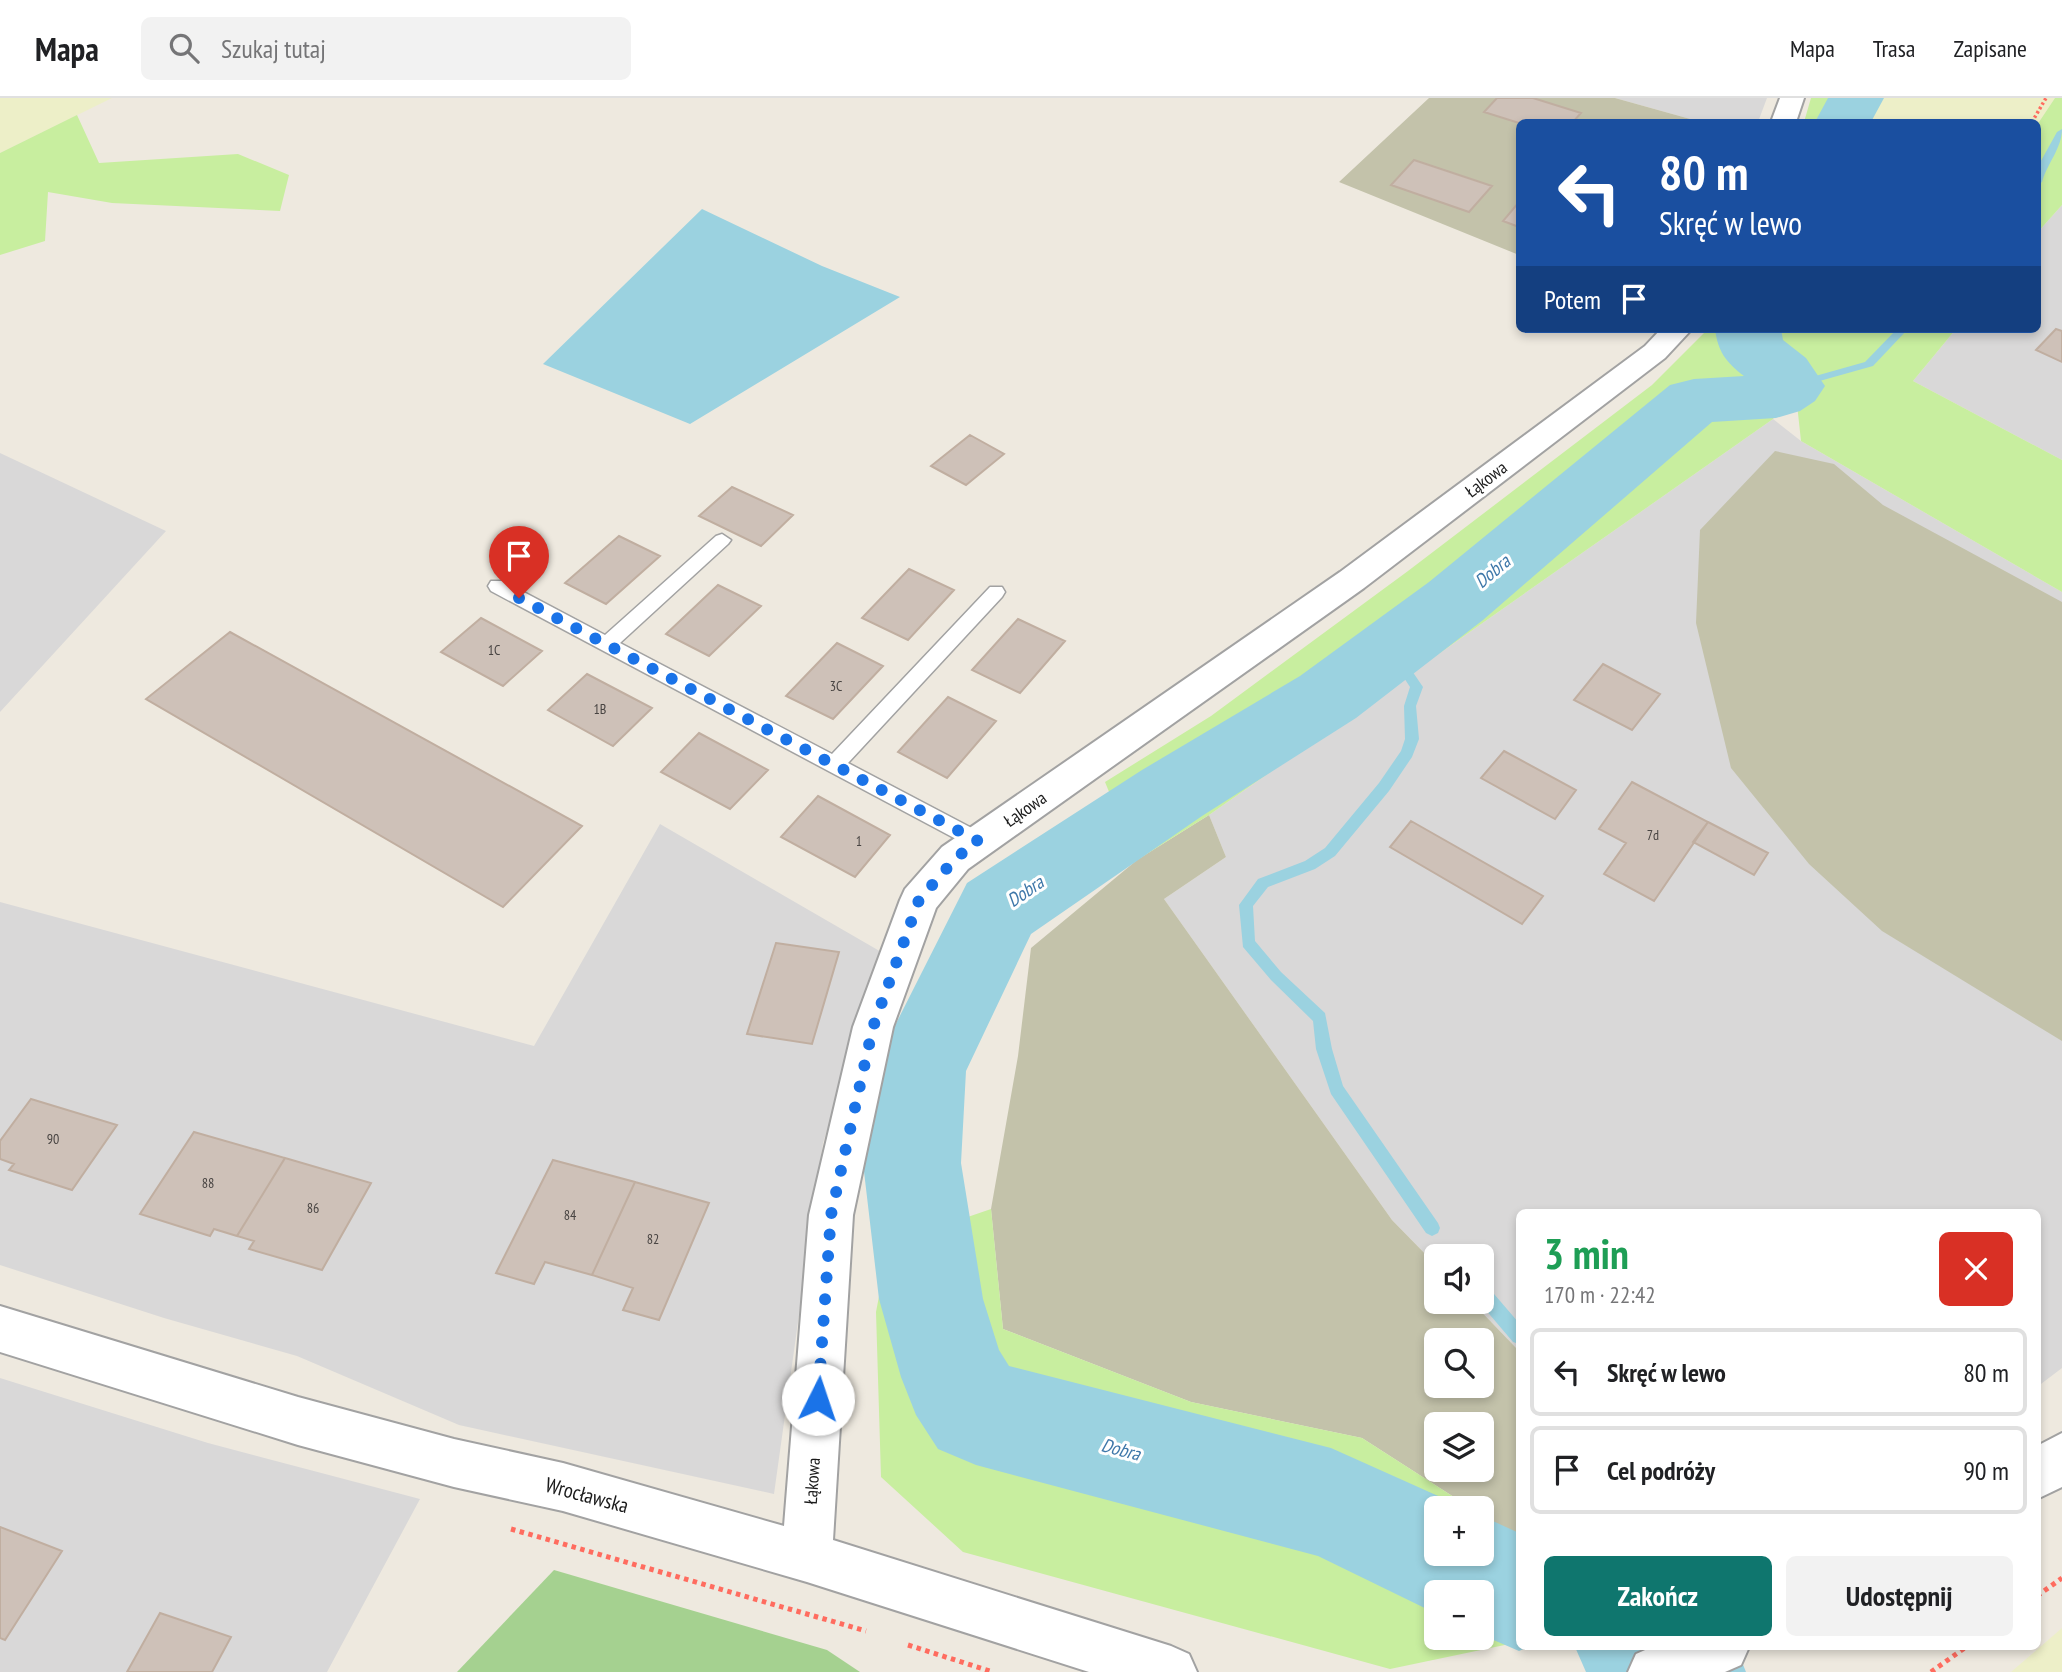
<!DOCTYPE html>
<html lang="pl">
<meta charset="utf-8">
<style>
body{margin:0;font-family:"PT Sans Narrow",sans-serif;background:#f2f2f2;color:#202124;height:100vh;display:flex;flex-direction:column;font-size:26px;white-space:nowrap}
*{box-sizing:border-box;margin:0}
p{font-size:23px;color:#757577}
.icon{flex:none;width:38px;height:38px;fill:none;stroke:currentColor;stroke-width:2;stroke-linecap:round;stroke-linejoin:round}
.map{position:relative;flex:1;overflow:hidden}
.details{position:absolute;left:1516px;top:1111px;width:525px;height:441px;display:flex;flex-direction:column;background:#fff;border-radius:10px;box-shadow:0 4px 10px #0003}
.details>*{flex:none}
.guide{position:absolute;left:1516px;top:21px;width:525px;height:214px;border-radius:10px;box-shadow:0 4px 10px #0003;background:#1a4fa0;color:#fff;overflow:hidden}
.controls{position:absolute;left:1424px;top:1146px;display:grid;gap:14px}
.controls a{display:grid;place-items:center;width:70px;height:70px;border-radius:10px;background:#fff;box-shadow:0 4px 10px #0003;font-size:35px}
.pin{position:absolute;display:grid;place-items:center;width:60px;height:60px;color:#fff;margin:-72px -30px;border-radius:50% 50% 50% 0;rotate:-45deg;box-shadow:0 0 7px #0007}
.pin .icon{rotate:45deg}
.me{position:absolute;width:77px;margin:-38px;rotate:4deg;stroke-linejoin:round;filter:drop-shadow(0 0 5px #0008)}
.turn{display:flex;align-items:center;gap:24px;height:147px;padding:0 28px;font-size:32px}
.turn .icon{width:91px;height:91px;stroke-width:2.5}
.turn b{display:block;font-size:49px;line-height:60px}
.then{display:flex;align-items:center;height:66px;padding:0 28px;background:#0003;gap:14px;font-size:26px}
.round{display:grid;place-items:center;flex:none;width:74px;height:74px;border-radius:10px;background:#f2f2f2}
.summary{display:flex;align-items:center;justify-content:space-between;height:119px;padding:0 28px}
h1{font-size:42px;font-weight:600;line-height:52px;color:#1e9e55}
.action{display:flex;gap:14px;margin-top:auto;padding:14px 28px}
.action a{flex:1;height:80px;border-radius:10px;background:#0f766e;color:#fff;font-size:28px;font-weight:600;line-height:80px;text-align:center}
.action a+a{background:#f2f2f2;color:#202124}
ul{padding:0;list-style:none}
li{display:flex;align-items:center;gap:21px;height:88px;margin:0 14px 10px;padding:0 14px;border:4px solid #e0e0e0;border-radius:10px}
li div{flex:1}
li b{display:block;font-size:26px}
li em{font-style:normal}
header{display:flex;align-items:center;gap:42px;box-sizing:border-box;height:98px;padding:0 35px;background:#fff;border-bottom:2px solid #e0e0e0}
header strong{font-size:33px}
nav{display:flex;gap:38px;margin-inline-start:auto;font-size:24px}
.search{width:490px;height:63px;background:#f2f2f2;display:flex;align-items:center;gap:18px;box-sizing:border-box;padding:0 24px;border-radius:10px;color:#757577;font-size:26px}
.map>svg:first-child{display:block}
.residential{fill:#d9d8d8}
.construction{fill:#c3c2aa;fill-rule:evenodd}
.farmland{fill:#edefc8}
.grass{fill:#c8ee9f;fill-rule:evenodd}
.forest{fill:#a5d190}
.water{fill:#9bd2e0}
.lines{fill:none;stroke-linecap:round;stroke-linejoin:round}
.stream{fill:#9bd2e0;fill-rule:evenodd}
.river{fill:#9bd2e0;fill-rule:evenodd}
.building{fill:#cec1b8;stroke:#c0aea0;stroke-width:2}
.lane-casing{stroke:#a2a2a2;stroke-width:3}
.street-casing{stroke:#a2a2a2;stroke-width:4}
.path-far1{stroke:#ff6c5f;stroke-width:3.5;stroke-dasharray:2.5 2.5;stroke-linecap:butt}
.path{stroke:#ff6c5f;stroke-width:5;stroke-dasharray:4.5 4.5;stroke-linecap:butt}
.lane{fill:#fff;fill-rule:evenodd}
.street{fill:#fff;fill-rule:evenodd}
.route{stroke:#1a73e8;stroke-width:12;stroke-dasharray:0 21.6}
.labels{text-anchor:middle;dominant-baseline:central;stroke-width:6;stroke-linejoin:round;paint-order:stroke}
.number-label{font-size:14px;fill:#484442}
.street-label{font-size:18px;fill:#1b1b1b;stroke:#fff}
.water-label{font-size:19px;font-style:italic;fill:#3e77a9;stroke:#fff}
.near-street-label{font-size:21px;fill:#1b1b1b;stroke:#fff}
</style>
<header>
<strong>Mapa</strong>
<div class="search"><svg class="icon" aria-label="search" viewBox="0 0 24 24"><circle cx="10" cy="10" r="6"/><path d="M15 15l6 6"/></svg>Szukaj tutaj</div>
<nav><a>Mapa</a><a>Trasa</a><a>Zapisane</a></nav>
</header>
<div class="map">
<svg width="2062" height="1574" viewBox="0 0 2062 1574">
<rect width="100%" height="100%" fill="#eee9df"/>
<path class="residential" d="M1615,0H1767L1758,24H1701Z
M2062,107V362L1913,283L1956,231H2037V135Z
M1773,321L1801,343L2062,494V1270L2037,1289V1115H1519V1253L1472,1204H1482V1158H1437V1168L1392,1122L1164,801L1226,759L1209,717Z
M0,355L166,433L0,614Z
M660,726L883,855L823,1045L774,1396L459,1327L297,1258L164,1220L0,1167V804L534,948Z
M0,1280L208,1345L420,1401L327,1574H0Z"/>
<path class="construction" d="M1429,0H1615L1701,24H1519V157L1339,84Z
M1775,353L1834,366L1883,407L2062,504V943L1882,833L1809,766L1731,670L1696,525L1700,432Z
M1209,717L1226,759L1164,801L1392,1122L1437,1168V1204H1472L1519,1253V1439L1512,1437L1482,1418V1410H1471L1362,1340L1191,1304L1003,1231L991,1111L1018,958L1031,850L1137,762ZM1437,1242H1482V1288H1437ZM1437,1326H1482V1372H1437Z"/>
<path class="farmland" d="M0,0H112L0,55Z
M1876,0H2055L2037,27V24H1866Z
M2062,1530V1574H2011Z"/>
<path class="grass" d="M1811,0H1876L1866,24H1804Z
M2055,0H2062V107L2037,135V27Z
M77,17L99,65L238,56L289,77L280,113L112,105L48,94L45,143L0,157V55Z
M1708,231H1956L1913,283L2062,362V494L1801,343L1797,306L1806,275L1773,321L1209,717L1137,762L1105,684L1211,618L1408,473L1652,287Z
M991,1111L1003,1231L1191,1304L1362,1340L1471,1410H1437V1456H1482V1418L1512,1437L1519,1439V1544L1390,1571L963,1454L881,1379L876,1214L889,1146ZM1437,1494H1482V1540H1437Z"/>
<path class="forest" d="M554,1472L827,1552L860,1574H457Z"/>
<path class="water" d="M702,111L822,168L900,199L690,326L543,266Z"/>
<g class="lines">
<path class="stream" d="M2062,31C2062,50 2047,66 2042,84L2037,87V70L2057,34Z
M1897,231H1908L1873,268L1791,291L1786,288L1787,286L1865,264Z
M1391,546L1395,548L1423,589L1416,608L1419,641L1412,659L1389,693L1335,758L1315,771L1268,789L1253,808L1255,843L1281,874L1325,915L1332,951L1343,988L1438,1125L1440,1130L1438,1135L1432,1138L1426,1135L1331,996L1316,951L1313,923L1271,882L1243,849L1239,807L1258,781L1305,763L1325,750L1379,685L1401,653L1405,641L1404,608L1410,589L1385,551Z
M1482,1187L1488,1189L1519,1225V1246L1513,1244L1479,1204H1482Z"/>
<path class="river" d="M1828,0H1884L1871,24H1815Z
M1715,231H1781L1783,242L1806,260L1825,288L1815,303L1800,313L1776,320L1712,324L1483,522L1356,620L1202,718L1031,836L966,973L961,1065L983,1201L999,1252L1009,1268L1331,1350L1465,1410H1437V1456H1482V1418L1519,1435V1549H1528L1519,1553L1482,1537V1494H1437V1516L1318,1458L976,1367L938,1351L916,1317L901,1279L879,1201L863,1065L872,973L967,785L1142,672L1300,578L1429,484L1670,287L1694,281L1744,278C1726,264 1718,254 1715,231Z
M1575,1549H1736L1746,1574H1586Z"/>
</g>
<path class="building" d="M1497,0H1533L1581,15L1573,24L1519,25L1484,14Z
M1414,62L1492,88L1469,114L1391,87Z
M1519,104V129L1503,123Z
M2056,231L2062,233V264L2036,252Z
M970,337L1004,356L966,387L931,368Z
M732,389L793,417L761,448L699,418Z
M619,438L660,458L606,506L565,485Z
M909,471L954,492L908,542L862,520Z
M718,487L761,508L709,558L666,536Z
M481,520L542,553L503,588L441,554Z
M1018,521L1065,543L1020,595L972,572Z
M230,534L582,728L503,809L146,601Z
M837,545L883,568L833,621L786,598Z
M1603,566L1660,596L1632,632L1574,602Z
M587,576L652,610L613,648L548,612Z
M948,599L996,623L947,680L898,654Z
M699,635L768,672L730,711L661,674Z
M1504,653L1576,692L1555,721L1481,680Z
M1632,684L1708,724L1654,803L1604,776L1626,745L1599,731Z
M818,698L890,737L855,779L781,739Z
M1411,723L1543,798L1522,826L1390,749Z
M1708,724L1768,755L1754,777L1693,744Z
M776,845L839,854L812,946L747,936Z
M31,1001L117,1027L72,1092L9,1072L14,1066L0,1061V1043Z
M194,1034L285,1060L237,1138L214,1131L210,1138L140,1116Z
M285,1060L371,1085L322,1172L249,1151L254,1143L237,1138Z
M553,1062L635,1084L592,1177L545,1164L534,1186L496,1175Z
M635,1084L709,1105L659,1222L623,1212L633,1190L592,1177Z
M0,1429L62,1453L5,1542L0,1540Z
M160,1515L231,1539L212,1574H127Z"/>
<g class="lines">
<g class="lane-casing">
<path id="lane" d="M722,436L731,442L728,446L620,545L832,656L990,489H1002L1005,494L1002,499L848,665L985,737L988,743L985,749L978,751L971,749L491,493L488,488L491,483H503L605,537L716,438Z"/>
</g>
<g class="street-casing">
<path id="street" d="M1780,0H1804L1796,24H1771Z
M1661,231H1692L1665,260L1364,490L968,771L936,810L893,929L853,1117L833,1442L1171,1548L1189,1556L1197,1574H1089L807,1484L563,1413L454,1389L298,1347L0,1254V1208L298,1299L454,1341L563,1365L784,1428L809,1117L853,929L900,802L905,791L942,749L1340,474L1645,248Z
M2062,1335V1389L2037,1401V1348Z
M1652,1549H1749L1741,1567L1725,1574H1628L1636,1556Z"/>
</g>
<path class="path-far1" d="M2032,24L2046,0"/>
<path class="path" d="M511,1431L866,1533
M2037,1498L2062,1480
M908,1547L993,1574
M1931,1574L1966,1549"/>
<use href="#lane" class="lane"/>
<use href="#street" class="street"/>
</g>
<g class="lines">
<path class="route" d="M519,500L978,743L956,760L919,802L873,929L831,1117L818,1301"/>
</g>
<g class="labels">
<g class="number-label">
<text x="494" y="552">1C</text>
<text x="836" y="588">3C</text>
<text x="600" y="611">1B</text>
<text x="1653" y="737">7d</text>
<text x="859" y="743">1</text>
<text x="53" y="1041">90</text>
<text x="208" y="1085">88</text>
<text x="313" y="1110">86</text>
<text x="570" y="1117">84</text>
<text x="653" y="1141">82</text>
</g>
<g class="street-label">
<text transform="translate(1486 381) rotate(-37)">Łąkowa</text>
<text transform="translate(1025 711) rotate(-35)">Łąkowa</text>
<text transform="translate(812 1383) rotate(-86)">Łąkowa</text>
</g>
<g class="water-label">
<text transform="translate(1492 473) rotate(-40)">Dobra</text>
<text transform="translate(1025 793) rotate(-34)">Dobra</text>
<text transform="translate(1121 1351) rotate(15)">Dobra</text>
</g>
<g class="near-street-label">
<text transform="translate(587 1397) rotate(15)">Wrocławska</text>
</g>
</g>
</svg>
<div class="controls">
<a><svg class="icon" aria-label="sound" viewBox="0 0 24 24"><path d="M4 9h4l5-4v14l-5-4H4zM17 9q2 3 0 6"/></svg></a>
<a><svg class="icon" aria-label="search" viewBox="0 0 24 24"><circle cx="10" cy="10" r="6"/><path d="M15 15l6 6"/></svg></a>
<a><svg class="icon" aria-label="layers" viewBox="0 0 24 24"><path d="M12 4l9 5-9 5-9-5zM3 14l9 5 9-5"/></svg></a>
<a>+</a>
<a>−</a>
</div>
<div class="pin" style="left:519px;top:500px;background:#d93025"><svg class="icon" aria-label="arrive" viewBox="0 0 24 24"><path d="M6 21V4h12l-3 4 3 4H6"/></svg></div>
<svg class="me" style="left:818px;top:1301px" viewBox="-20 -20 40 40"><circle r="19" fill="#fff"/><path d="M0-13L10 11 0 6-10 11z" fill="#1a73e8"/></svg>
<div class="guide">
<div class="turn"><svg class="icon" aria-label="left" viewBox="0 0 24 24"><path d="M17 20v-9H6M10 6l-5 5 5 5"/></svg><div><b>80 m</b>Skręć w lewo</div></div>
<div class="then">Potem<svg class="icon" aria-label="arrive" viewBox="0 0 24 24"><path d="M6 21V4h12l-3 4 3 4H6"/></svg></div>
</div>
<section class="details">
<div class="summary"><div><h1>3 min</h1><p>170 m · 22:42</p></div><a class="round" style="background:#d93025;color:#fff"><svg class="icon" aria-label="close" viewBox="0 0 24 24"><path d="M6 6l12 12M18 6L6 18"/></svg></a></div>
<ul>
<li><svg class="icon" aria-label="left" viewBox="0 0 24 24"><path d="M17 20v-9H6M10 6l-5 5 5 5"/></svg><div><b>Skręć w lewo</b></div><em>80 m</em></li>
<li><svg class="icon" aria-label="arrive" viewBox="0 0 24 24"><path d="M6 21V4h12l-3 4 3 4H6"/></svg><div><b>Cel podróży</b></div><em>90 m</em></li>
</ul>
<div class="action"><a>Zakończ</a><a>Udostępnij</a></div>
</section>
</div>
